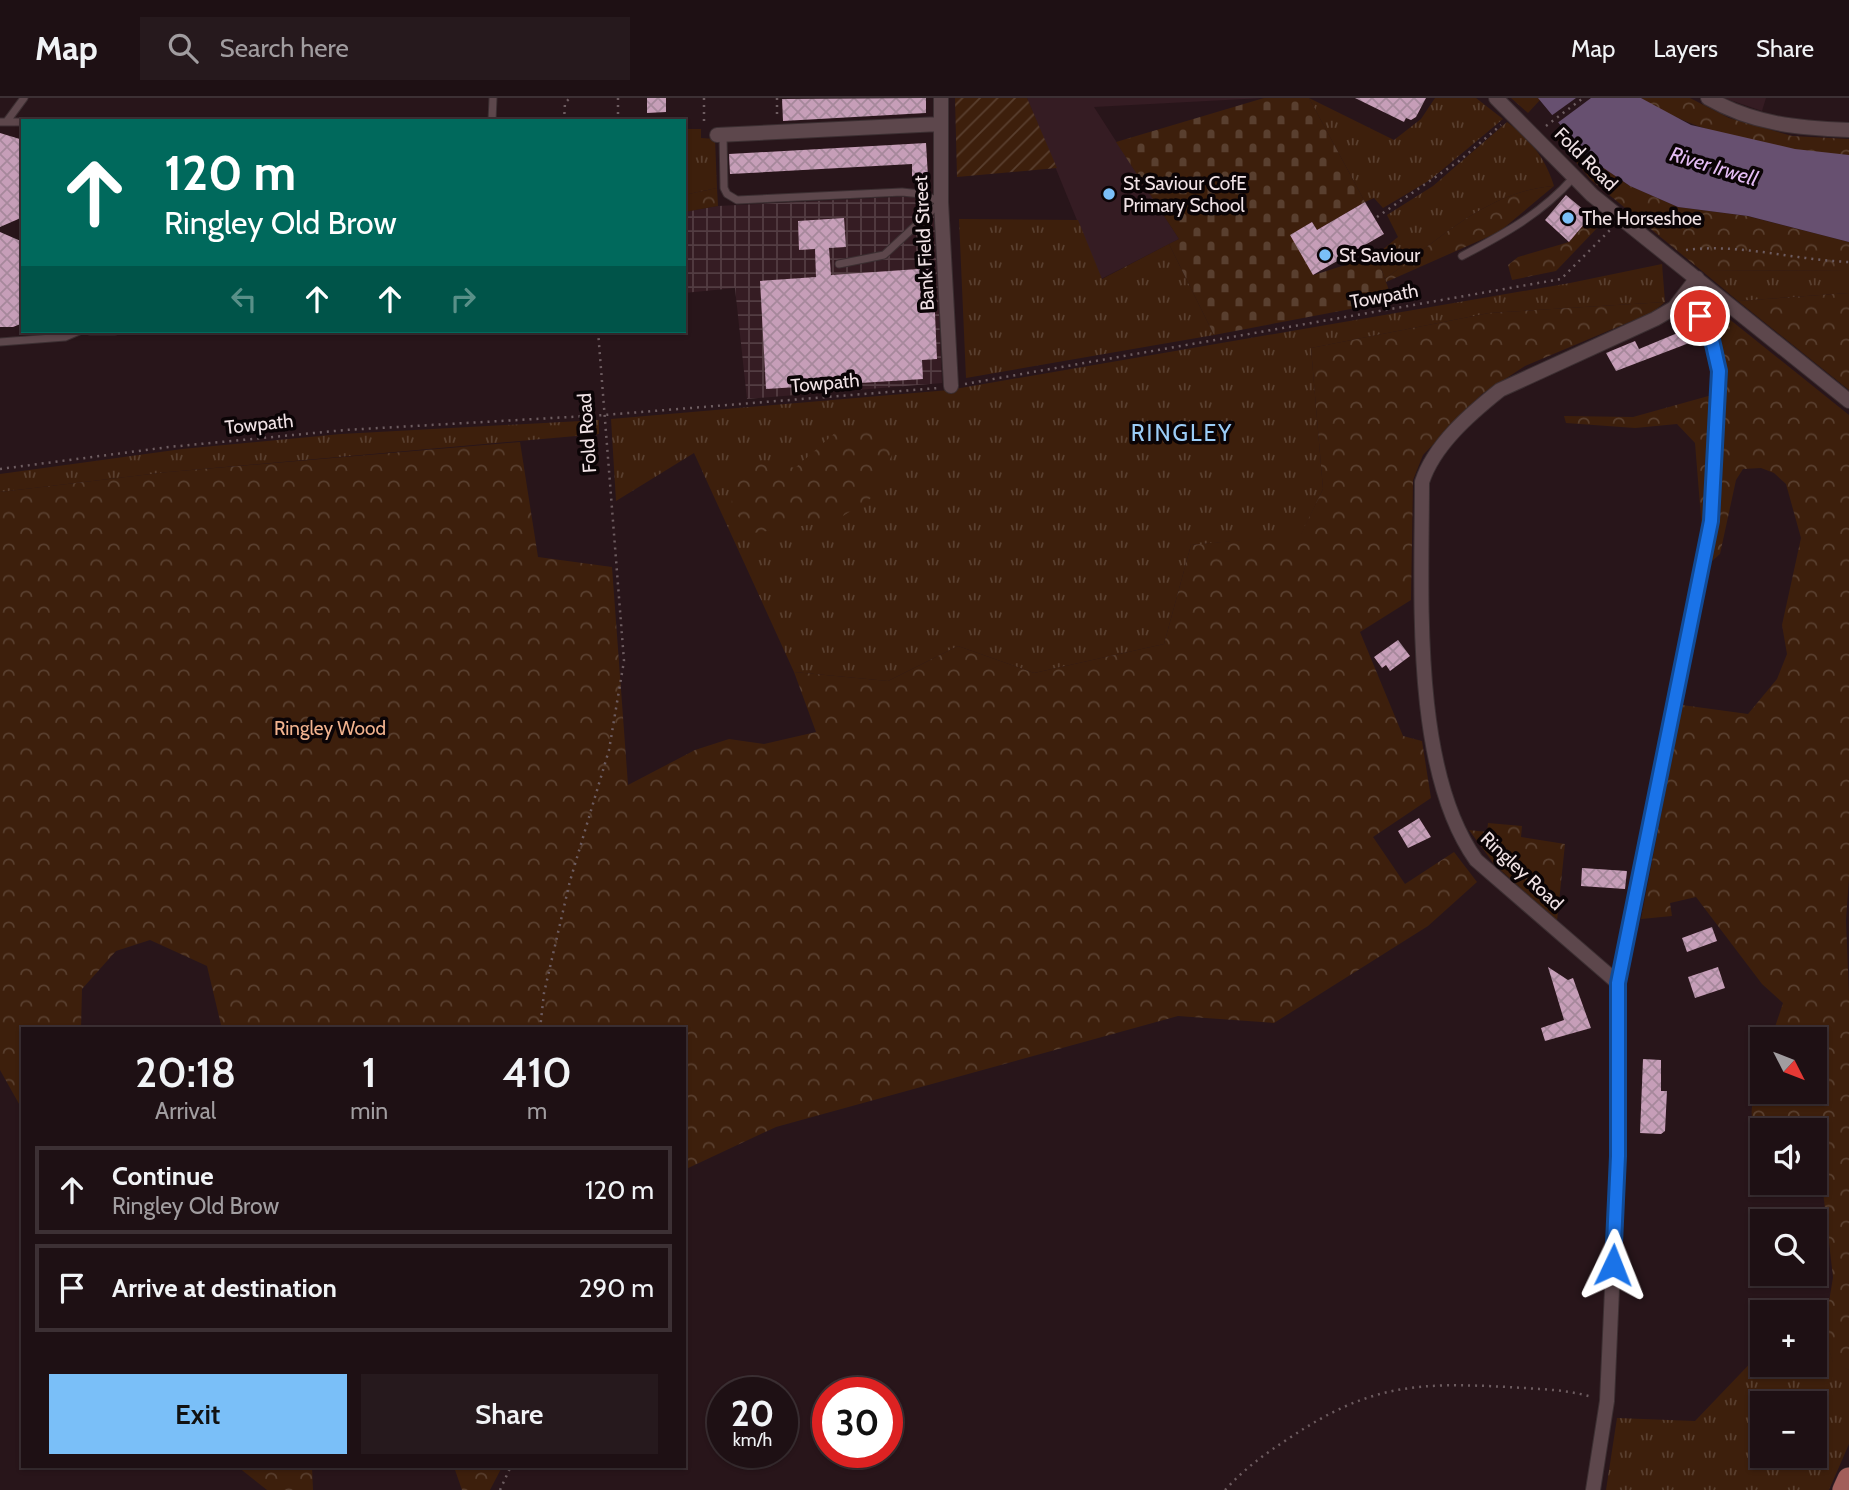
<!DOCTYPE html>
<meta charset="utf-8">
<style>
body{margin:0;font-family:Cabin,sans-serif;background:#26191d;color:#f1f3f6;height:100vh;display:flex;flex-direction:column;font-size:26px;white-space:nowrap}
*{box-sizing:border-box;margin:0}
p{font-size:23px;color:#a19da0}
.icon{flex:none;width:38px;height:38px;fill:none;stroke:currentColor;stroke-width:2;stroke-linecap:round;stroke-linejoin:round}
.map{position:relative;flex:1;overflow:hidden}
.sheet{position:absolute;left:21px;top:929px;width:665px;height:441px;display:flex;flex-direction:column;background:#1e1014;border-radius:0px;box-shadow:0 2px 5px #0004,0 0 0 2px #3c3034}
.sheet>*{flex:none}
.banner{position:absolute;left:21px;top:21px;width:665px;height:214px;border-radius:0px;box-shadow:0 2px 5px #0004,0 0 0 2px #3c3034;background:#00695c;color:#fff;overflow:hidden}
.needle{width:46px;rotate:132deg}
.fabs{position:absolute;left:1750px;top:929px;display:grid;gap:14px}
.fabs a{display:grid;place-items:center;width:77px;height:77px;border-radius:0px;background:#1e1014;box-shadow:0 2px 5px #0004,0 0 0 2px #3c3034;font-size:35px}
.speed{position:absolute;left:707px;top:1279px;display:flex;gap:14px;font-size:35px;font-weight:700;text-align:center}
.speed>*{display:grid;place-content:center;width:91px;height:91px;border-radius:50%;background:#1e1014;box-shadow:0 2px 5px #0004,0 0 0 2px #3c3034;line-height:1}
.speed small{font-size:18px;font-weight:400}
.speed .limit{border:10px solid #d22;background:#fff;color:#111}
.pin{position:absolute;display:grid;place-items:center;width:60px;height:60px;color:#fff;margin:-30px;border:4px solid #fff;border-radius:50%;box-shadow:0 2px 7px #0007}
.me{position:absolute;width:77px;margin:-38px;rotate:2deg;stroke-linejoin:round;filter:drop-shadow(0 0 5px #0008)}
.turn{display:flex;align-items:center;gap:24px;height:147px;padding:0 28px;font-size:32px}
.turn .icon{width:91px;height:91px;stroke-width:2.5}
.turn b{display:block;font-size:49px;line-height:60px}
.lanes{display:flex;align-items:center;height:66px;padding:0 28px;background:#0003;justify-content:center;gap:35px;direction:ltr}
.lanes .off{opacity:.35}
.eta{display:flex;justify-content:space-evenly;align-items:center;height:119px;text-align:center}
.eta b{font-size:42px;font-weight:600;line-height:49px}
.action{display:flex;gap:14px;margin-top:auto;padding:14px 28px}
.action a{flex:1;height:80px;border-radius:0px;background:#7abff8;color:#111;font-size:28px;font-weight:600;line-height:80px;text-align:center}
.action a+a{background:#26191d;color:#f1f3f6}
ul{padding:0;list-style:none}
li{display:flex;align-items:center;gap:21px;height:88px;margin:0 14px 10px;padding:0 14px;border:4px solid #3c3034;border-radius:0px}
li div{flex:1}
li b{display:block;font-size:26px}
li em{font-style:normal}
header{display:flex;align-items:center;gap:42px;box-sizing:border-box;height:98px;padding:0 35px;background:#1e1014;border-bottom:2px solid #3c3034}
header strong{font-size:33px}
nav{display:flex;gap:38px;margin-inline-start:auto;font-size:24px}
.search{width:490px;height:63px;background:#26191d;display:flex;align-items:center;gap:18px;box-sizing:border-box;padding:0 24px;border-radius:0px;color:#a19da0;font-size:26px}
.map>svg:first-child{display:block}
.built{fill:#351c23}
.industrial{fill:url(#industrial-grid)}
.grass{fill:url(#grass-tufts);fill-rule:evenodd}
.forest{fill:url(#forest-crowns)}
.cemetery{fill:url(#cemetery-stones)}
.garden{fill:url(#garden-furrows)}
.water{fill:#675070}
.pier{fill:#28151a}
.building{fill:url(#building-cross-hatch)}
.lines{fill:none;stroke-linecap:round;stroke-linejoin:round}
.service-casing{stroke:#3c2f32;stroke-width:9}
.minor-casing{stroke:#3c2f32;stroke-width:16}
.primary-casing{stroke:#3c2f32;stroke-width:24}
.path{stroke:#6d5c60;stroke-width:2.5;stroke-dasharray:2 5;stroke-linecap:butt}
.service{stroke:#5d474c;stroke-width:7}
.minor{stroke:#5d474c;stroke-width:14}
.primary{stroke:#a25e5a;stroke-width:23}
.route-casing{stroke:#114b97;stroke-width:18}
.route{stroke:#1a73e8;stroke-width:12}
.poi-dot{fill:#7abff8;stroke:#0b0406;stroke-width:2.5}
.labels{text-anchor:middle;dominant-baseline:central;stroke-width:7;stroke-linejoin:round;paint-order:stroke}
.street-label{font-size:19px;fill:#f0e2e5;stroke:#0b0406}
.poi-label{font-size:19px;fill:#f0e2e5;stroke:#0b0406;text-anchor:start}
.park-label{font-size:19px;fill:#f2b38f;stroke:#0b0406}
.water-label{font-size:21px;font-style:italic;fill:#e4bcf4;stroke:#0b0406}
.quarter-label{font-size:23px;letter-spacing:2px;fill:#9bcdf8;stroke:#0b0406}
</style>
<header>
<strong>Map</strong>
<div class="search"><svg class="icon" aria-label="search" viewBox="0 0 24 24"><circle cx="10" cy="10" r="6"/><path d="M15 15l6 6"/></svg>Search here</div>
<nav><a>Map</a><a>Layers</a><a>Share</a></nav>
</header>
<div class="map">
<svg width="1849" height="1392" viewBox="0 0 1849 1392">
<defs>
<pattern id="industrial-grid" width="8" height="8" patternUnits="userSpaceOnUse" patternTransform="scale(1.75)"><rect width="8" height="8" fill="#351c23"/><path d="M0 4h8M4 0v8" fill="none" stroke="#533d43"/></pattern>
<pattern id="grass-tufts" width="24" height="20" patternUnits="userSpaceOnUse" patternTransform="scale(1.75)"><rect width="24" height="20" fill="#3d1f0c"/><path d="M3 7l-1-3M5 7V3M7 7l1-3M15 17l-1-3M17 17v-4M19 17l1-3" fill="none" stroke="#593f2f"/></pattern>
<pattern id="forest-crowns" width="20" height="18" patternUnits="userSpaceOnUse" patternTransform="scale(1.75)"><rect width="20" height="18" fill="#3d1f0c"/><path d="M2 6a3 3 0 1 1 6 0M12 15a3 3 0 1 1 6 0" fill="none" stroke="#593f2f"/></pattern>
<pattern id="cemetery-stones" width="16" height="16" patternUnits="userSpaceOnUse" patternTransform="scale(1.75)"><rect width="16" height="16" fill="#3d1f0c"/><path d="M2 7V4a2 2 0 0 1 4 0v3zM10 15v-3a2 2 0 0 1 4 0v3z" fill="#593f2f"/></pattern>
<pattern id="garden-furrows" width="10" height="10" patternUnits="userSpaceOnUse" patternTransform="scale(1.75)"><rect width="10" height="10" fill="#3d1f0c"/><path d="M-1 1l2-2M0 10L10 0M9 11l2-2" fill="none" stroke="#593f2f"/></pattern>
<pattern id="building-cross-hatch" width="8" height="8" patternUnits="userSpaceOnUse" patternTransform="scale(1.75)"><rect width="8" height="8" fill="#c69eb8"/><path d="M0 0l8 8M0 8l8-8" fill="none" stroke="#a6889b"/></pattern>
</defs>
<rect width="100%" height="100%" fill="#28151a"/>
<path class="built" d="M1027,0H1264L1094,9L1179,141L1101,181Z
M1724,0H1766L1762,13Z"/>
<path class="industrial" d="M934,97L942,285L747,301L735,190L684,195V114L718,108Z"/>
<path class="grass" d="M1309,0L1394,42L1421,21L1435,0H1476L1503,21L1430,82L1383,110L1374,100L1365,104Z
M1507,24C1530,41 1546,61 1554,88C1487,93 1437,143 1385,181L1376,157L1398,139L1387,117L1433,88Z
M684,31H701V40L715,41L717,90L684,97Z
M959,121L1078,122L1102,181L1169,146L1214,237L966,280Z
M1662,166L1665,204L1489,215L1311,250L1323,391L1301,437L1191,447L1164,546L1034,575L958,548L888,583L794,574L694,355L616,403L611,321L949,292L1570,185Z
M1849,172V195L1738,203L1702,173Z
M599,322V336L168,374L0,394V376L182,351L341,336Z
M1824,1235L1833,1264L1849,1272V1346L1829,1392H1606L1617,1320L1695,1323L1762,1253V1267H1815V1236ZM1762,1306H1815V1358H1762Z"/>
<path class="forest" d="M1511,0H1538L1540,2L1528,15Z
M1641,0H1690L1729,20L1792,38L1849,41V57C1786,54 1693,36 1641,0Z
M1564,30L1586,58L1630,88L1678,109L1747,118L1849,144V172L1702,173L1591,82L1555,39Z
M1554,88L1499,134L1386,184L1385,181C1437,143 1487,93 1554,88Z
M717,90L718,108L684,114V97Z
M1591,118L1600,127L1556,173L1512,182L1508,167L1518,159L1569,144Z
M1849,195V292L1738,203Z
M1665,204L1653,214L1525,268L1482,296L1423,357L1413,382L1411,502L1360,534L1403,638L1422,643L1431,700L1373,739L1405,786L1454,754L1477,784L1428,828L1274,925L1178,918L776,1029L684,1072V931H222L207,868L150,842L116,853L82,891L81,931H23V1013L0,972V394L168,374L520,344L538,459L612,469L628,687L695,652L729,641L764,646L816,634L794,574L888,583L958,548L1034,575L1164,546L1191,447L1301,436L1323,391L1311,250L1489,215Z
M1713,208L1849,317V780L1846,822L1849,897V1272L1833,1265L1824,1235L1833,1179L1815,1025C1751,1030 1740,1042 1762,969V994H1815V942L1771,941L1783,905L1762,886L1696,799L1670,805L1672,818L1641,821L1682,607L1748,616L1777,581L1787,556L1782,527L1801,440L1786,386L1774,375L1761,370L1743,371L1736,382L1720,456L1711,464L1719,419L1725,271L1705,211Z
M1712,297L1705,425L1702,432L1695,345L1677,326L1635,330L1566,325L1564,318L1633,319Z
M871,322L894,353L870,401L835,423L753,435L731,410L736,369L759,363L795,370L836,334Z
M1488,725L1522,728L1521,739L1565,746L1557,823L1494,766L1469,732L1487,734Z
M238,1369H312L313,1392H267Z
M454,1369H502L490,1392H462Z"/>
<path class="cemetery" d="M1264,0H1309L1365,104L1317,132L1312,124L1291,137L1314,177L1376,157L1393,203L1214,237L1169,146L1179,141L1116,44Z"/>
<path class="garden" d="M955,0H1027L1057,70L957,79Z"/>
<path class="water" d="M1538,0H1641L1691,27L1795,51L1849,57V144L1748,118L1678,109L1630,88L1586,58Z"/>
<path class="pier" d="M1576,0H1591L1556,26L1551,18Z"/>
<path class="building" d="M647,0H666V14L647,15Z
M926,0V15L783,23L782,1Z
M1355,0H1426L1416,19L1411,22L1406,20L1404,24Z
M0,35L23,42V119L0,129Z
M926,45L928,79H912V66L730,76L729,56Z
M1566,97L1591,118L1569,144L1545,122Z
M1365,104L1384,136L1313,177L1290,137L1312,124L1317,132Z
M844,120L846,149L829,150L831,177L933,170L937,261L922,262L923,281L766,291L760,183L816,179L815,151L799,152L798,123Z
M0,134L23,144V225L13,229H0Z
M1692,229L1697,242L1616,273L1606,255L1635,243L1639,251Z
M1398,542L1410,558L1390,573L1386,567L1382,570L1374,559Z
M1419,720L1431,739L1408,750L1398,733Z
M1582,770L1627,773L1625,791L1581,788Z
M1712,829L1717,843L1687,854L1682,840Z
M1548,869L1568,882L1573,880L1591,930L1545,943L1541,930L1564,922Z
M1718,869L1725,890L1695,900L1688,879Z
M1643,961L1661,962V993H1667L1665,1033L1661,1036L1640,1035Z"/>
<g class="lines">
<g class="service-casing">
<path id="service" d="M7,23L24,0
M492,23L493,0
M0,24H23
M723,37L724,90L727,96L737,102L902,94L921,96L941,104L884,157L839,166
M1462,158C1504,136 1541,116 1573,80
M90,233H115
M0,244L65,239L79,233"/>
</g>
<g class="minor-casing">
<path id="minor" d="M941,0V104L951,288
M1496,0L1592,97L1849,303
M1708,0C1753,26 1798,30 1849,32
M717,37L940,26
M1618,885L1476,762C1411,671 1422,495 1422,384C1434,347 1470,316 1500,292L1655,221L1674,210L1697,180
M1593,1392L1607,1303L1618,1057V885L1711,423L1719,273L1712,242L1688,195"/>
</g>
<g class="primary-casing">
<path id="primary" d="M1844,1392L1849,1381"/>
</g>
<path class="path" d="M618,0V23
M704,0V28
M777,0V21
M564,23L565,5L570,0
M1546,28L1583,0
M1377,119L1459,63L1501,27
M1686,152C1740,145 1794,162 1849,164
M965,286L1561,181L1611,131
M0,371L169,349L345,332L604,317L938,290
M540,931L544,895L570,783L609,652L624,563L598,233
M500,1392L511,1368
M1225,1392C1245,1370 1266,1355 1291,1339C1369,1287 1416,1284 1508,1289C1536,1291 1565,1291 1592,1299"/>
<use href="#service" class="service"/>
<use href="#minor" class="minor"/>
<use href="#primary" class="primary"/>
</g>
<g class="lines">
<g class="route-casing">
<path id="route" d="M1613,1167L1618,1058V885L1711,423L1719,273L1712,242L1700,218"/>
</g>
<use href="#route" class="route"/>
</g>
<g class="poi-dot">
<circle cx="1109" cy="96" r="7"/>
<circle cx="1568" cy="120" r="7"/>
<circle cx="1325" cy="157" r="7"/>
</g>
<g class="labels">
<g class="street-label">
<text transform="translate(1586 61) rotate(45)">Fold Road</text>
<text transform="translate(924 145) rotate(-93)">Bank Field Street</text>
<text transform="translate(1384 198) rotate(-10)">Towpath</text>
<text transform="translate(825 285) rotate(-5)">Towpath</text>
<text transform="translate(259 326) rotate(-6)">Towpath</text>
<text transform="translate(587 335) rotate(-94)">Fold Road</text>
<text transform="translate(1522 773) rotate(43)">Ringley Road</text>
</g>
<g class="poi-label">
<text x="1123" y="85">St Saviour CofE<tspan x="1123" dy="22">Primary School</tspan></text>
<text x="1582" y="120">The Horseshoe</text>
<text x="1339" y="157">St Saviour</text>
</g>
<g class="park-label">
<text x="330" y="630">Ringley Wood</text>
</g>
<g class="water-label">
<text transform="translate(1714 68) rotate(17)">River Irwell</text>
</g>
<g class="quarter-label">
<text x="1182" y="335">RINGLEY</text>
</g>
</g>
</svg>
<div class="fabs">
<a><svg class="needle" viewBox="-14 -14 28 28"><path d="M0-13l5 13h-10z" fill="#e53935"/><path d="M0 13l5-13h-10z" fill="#a19da0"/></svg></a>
<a><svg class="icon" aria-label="sound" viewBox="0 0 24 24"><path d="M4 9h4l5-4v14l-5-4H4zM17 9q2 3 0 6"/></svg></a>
<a><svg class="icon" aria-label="search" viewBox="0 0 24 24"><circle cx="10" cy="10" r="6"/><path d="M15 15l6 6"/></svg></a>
<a>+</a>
<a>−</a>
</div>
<div class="speed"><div>20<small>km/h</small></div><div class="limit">30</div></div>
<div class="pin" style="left:1700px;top:218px;background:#d93025"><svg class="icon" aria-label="arrive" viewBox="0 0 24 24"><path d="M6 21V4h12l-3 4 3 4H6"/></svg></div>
<svg class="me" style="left:1613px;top:1167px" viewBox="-20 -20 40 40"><path d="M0-17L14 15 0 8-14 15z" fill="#1a73e8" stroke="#fff" stroke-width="4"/></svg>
<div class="banner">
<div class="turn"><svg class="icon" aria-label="ahead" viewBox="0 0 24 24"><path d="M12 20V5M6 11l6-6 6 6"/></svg><div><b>120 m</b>Ringley Old Brow</div></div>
<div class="lanes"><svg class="icon off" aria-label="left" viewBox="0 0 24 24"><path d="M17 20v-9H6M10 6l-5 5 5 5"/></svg><svg class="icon" aria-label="ahead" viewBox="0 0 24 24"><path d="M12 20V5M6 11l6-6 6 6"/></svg><svg class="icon" aria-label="ahead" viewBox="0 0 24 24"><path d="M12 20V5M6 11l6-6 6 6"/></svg><svg class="icon off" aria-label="right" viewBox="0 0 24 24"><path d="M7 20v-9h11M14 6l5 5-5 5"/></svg></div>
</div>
<section class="sheet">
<div class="eta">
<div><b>20:18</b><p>Arrival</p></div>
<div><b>1</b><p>min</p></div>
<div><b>410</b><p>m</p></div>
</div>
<ul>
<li><svg class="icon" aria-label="ahead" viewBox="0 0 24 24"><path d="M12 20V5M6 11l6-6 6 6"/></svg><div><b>Continue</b><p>Ringley Old Brow</p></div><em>120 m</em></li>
<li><svg class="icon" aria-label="arrive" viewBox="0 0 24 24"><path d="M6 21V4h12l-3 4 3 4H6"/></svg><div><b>Arrive at destination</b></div><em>290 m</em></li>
</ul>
<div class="action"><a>Exit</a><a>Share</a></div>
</section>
</div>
